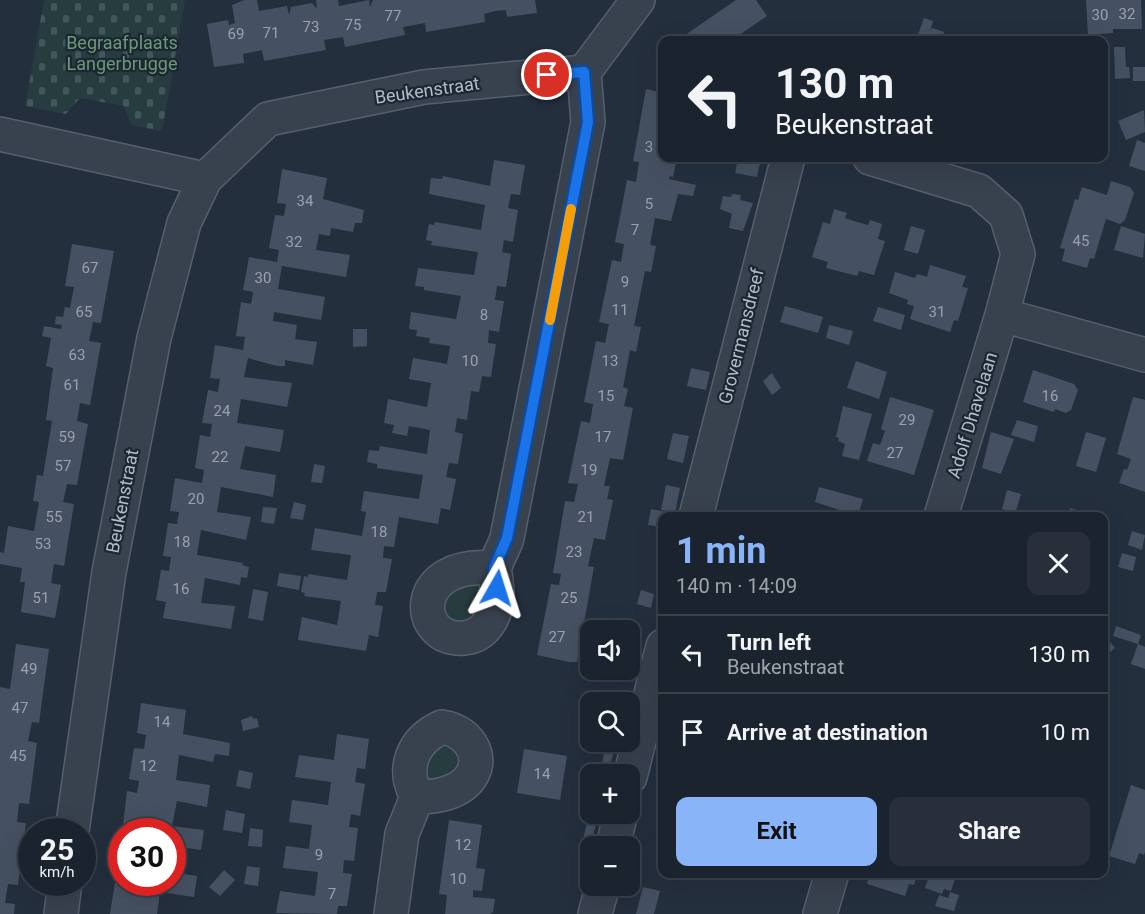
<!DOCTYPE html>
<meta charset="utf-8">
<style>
body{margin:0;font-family:Roboto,sans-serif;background:#282f3a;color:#f1f3f6;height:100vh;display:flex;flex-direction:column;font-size:22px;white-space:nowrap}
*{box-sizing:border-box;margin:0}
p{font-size:20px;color:#a0a4aa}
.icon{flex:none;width:33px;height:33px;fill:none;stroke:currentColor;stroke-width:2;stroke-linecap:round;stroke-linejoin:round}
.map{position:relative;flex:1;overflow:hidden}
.panel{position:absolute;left:658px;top:512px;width:450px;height:366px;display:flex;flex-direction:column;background:#1b232e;border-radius:12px;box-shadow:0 6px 24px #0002,0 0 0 2px #39404a}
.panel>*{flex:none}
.guide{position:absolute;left:658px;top:36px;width:450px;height:126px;border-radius:12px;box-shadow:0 6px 24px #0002,0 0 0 2px #39404a;background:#1b232e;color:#f1f3f6;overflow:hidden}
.tools{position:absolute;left:580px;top:620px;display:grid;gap:12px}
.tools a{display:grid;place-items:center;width:60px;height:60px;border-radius:12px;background:#1b232e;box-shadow:0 6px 24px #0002,0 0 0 2px #39404a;font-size:30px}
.speed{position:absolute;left:18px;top:818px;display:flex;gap:12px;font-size:30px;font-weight:700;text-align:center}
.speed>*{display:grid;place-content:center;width:78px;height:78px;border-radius:50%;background:#1b232e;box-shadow:0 6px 24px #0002,0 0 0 2px #39404a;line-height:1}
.speed small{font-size:15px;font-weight:400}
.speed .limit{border:9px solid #d22;background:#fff;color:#111}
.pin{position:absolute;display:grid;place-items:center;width:51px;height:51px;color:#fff;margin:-26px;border:3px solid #fff;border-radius:50%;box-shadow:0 2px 6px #0007}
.me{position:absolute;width:66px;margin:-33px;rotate:6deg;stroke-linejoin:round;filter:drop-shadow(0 0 4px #0008)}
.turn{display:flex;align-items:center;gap:21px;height:126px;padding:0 18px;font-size:27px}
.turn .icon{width:78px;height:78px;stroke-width:2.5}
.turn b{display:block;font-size:42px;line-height:51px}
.round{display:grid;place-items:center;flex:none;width:63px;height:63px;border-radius:12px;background:#282f3a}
.headline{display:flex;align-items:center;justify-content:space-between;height:102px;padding:0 18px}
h1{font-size:36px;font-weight:700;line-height:45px;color:#8ab4f8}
.cta{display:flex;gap:12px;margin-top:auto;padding:12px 18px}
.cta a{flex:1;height:69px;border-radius:12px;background:#8ab4f8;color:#111;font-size:24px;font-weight:700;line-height:69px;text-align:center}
.cta a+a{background:#282f3a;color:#f1f3f6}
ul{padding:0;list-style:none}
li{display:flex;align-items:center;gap:18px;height:78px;padding:0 18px;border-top:2px solid #39404a}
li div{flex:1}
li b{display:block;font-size:22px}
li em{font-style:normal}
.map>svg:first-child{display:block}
.green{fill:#263c3f}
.cemetery{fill:url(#cemetery-stones)}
.building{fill:#455162}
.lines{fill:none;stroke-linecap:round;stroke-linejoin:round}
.minor-casing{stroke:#565f6c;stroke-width:36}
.minor{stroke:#38414e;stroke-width:33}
.route-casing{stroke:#114b97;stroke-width:15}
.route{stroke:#1a73e8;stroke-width:10}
.slow{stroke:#f59e0b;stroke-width:10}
.labels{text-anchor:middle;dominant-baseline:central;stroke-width:4.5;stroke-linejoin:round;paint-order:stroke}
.number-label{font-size:15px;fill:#98a1af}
.park-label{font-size:18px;fill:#6b9a76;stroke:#1d2633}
.street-label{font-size:18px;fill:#b4bcc9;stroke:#1d2633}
</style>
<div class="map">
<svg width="1145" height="914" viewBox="0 0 1145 914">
<defs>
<pattern id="cemetery-stones" width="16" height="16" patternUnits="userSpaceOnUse" patternTransform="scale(1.5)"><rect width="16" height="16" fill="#263c3f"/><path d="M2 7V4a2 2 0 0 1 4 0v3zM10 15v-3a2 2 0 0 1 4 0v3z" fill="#435659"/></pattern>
</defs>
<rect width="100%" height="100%" fill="#242f3e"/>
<path class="green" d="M482,581L478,619L460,626L443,617L445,590Z
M450,743L462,755L460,773L431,787L421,770L433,744Z"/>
<path class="cemetery" d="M44,0H185L162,131L131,125L124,106L80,98L66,114L25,106Z"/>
<path class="building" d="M244,0H257L259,11L287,6L289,15L291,7L312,3L317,9L316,0H338L339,6L369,0L370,7L373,0H535L537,13L507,17L506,10L495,11L484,14L485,22L426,32L425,23L403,27L405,35L345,47L343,37L324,40L326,50L264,61L262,50L243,54L244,63L214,67L207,24L228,20L229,25L235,23L232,5Z
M736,0H756L767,16L732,40H678Z
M1086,0H1141L1142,29H1113V33L1088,35Z
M924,18L933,21L930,31L932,28L944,32L942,40H916Z
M1114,47H1125L1126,67H1129L1130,78L1115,79Z
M1133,67H1145V81H1133Z
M646,89L663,93V158H677L673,177L670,176L669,179L696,185L693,196L678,194L671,221L655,218L650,245L656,246L651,272L645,271L634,326L641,327L636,352L630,350L623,387L628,389L624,406L633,408L623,460L610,458L604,486H610L607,499L613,500L605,540L594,538L588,566L594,567L577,662H569L537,655L551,584L559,585L561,574L553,573L565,501L574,502L578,484L568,483L581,421L590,423L593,404L584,402L596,341L605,343L609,324L599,322L612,260L621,262L624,244L615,242L627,180L636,182L639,162L633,161Z
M1144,110L1145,132L1126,140L1118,121Z
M1137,140L1145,143V171L1129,166Z
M738,158H761L757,177L735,173Z
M494,160L525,165L520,195L511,194L508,208L518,210L513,242L504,240L502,252L511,254L506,287L497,286L495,300L504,301L499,332L489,330L488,343L496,344L491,377L482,376L479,392L471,391L467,420L457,418L455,432L463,434L458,464L449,463L446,477L456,479L450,510L441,508L438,524L399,517L394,547L384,546L383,558L392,559L386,592H377L375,605L383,606L378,637L369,635L366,651L298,640L302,617L337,625L341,601L304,596L305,593L301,592L304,576L308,577V574L347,580L351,555L311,550L315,528L362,536L366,512L361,511L364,491L419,499L423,475L377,468V464L367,462L369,450L379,451L380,446L427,454L430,430L409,426L407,436L392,433L394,425L384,423L388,399L427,407L431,383L409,379L413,358L447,364L450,346L429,343L430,338L416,336L417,330L409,329L411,312L456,319L461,296L424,290V287L415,286L418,268L474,275L478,252L431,245L432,241L426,240L429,224L434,225L435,222L481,230L485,205L429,194L431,178L442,179L443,176L490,186Z
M282,169L327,178L323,199L364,210L362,223H355L353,232L331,228L330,236L319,234L316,250L350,255L346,277L282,266L278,289L325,297L321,320L274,312L273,321L297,325L295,339L317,342L313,365L285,360V366H277L248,358L244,377L292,383L287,407L241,399L237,423L284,430L280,452L245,446L240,469L276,475L273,497L221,487L217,512L251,517L246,540L201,530L197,555L243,563L242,565L249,567L247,578L241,577L240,585L205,578L201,603L235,606L231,629L163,618L166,602L156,600L161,570L169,571L171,557L163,556L168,523L177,524L179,512L170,511L175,478L202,483L204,470L195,468L200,435L210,437L212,424L202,423L208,390L218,392L220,379L210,378L215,345L243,350L245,337L236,336L241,302L251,304L253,292L243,290L249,257L277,262L279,250L269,248L275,215L284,216L286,204L277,203Z
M1111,181L1130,187L1134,193L1125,220L1120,224L1106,219L1094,259L1090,258L1087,268L1062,261L1065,249L1060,248L1075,199L1078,200L1082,187L1107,195Z
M732,194L741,195L740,200L753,203L743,231L729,228L732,214L720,209L723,196L731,197Z
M834,209L847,213L845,218L857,222L868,225L870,220L882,224L878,239L885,241L874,275L859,271L857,276L826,268L828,262L812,257L823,222L830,224Z
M911,226L925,230L918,254L904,250Z
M1121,226L1145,234L1143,258L1114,250Z
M72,244L114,251L101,323L93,322L89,341L101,343L90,405L80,403L77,421L88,424L77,485L67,484L63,502L74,504L64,566L54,564L51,583L61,585L55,618L21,612L25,582H20L22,568L0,564V552L4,553L8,526L34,531L39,502L33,501L37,475L43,476L52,421L46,420L53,368L46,366L51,338L42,336L44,326L61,329L62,325L55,324L56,316L63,317L65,307L70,308L74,287L65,286Z
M930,265L966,276L962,287L968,288L958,321L954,320L950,332L910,319L914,306L907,304L908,300L889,293L895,272L915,278L917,274L927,277Z
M785,306L823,317L818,333L780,322Z
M878,307L905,315L901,330L873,321Z
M829,325L853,331L849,345L826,338Z
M353,329H367V346L353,347Z
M856,361L887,372L879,399L847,388Z
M691,368L710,372L706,390L687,386Z
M1033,370L1074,384L1078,390L1071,410L1066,413L1055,409L1054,412L1023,402Z
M772,373L781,388L772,395L763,381Z
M890,397L934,410L914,475L867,461L873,443L880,445L885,431L881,429Z
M1133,397L1145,400V492L1119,483L1124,469L1127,470L1131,459L1117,454Z
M843,406L872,414L859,460L842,456L845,444L838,441L839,438L836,437Z
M1017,420L1038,426L1034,442L1011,435Z
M991,432L1014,439L1001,474L982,468Z
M1086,432L1106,438L1096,472L1076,466Z
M673,433L689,436L683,463L667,459Z
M314,464L325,466L322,483L311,482Z
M666,485L680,488L675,513L661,510Z
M819,487L863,499L858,516L815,502Z
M1007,490L1021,494L1015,514L1002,509Z
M294,502L306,505L303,520L290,518Z
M263,507L277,508L274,524L261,522Z
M1070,508L1087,513L1086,516H1067Z
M651,509L671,513V516H663V527L648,525Z
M1132,531L1145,535L1142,550L1128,545Z
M1122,553L1136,557L1133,571L1118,567Z
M279,573L301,576L299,590L277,586Z
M253,589L268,592L263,621L248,618Z
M641,590L654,594L651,608L637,604Z
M1116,626L1141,635L1138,644L1113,636Z
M1107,638L1115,648L1104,657V640Z
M16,644L49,649L39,723L32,722L28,741L37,743L29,804L19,803L17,822L26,823L18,885L8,884L5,903L15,904L14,914H0V687L10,689Z
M1138,644L1145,647V669L1131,664Z
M141,703L186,710L183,734L230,743L229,756L215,754L213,762L179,755L176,780L210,785L207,807L177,801L172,826L204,830L201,850L172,846V831H132V826L123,825L127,791L137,793L139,781L129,779L134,748L144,749L146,735L137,733Z
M252,716L253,719L257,718L259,727L243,731L241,720Z
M337,734L369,739L365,769L357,768L355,782L365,784L360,816L351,814L349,827L358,828L354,861L344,860L343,873L352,874L347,906H338L337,914L276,913L280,891L315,896L318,872L283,868L286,846L309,849L312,825L289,822L292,800L328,805L331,782L295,777L299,755L334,760Z
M606,746L615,747L608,774H599Z
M524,749L567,756L560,800L517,793Z
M239,770L253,773L250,789L236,786Z
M1131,785L1145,790V852L1144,855L1139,853L1135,864L1109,856Z
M226,810L245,814L242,833L223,830Z
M589,813H599L590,847L582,845Z
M449,820L482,825L476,868L485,869L482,891L473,890V897L495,899L493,912L490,914H445L447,895L439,894Z
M250,828L263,830L262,847L248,846Z
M120,844H122V871L116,870Z
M247,866L260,868L258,886L244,884Z
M224,870L235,880L220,896L209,887Z
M172,872L197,876L194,897L160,892L157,914H110L115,882H172Z
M870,873H918L914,885L909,884L905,896L867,884Z
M930,873H957L951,891L944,889L942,894L925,888Z
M643,887L660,891L654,914H636Z
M950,892L959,895L954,911L935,906L939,895L948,898Z"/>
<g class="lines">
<g class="minor-casing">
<path id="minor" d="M0,134L205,179
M870,158L979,191L1006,215L1018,254L1002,315L1145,355
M696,516L788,158
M941,516L1002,315
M494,568C409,560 413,642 464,638C476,637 484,631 490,621C497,610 498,594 496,581C496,577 494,571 495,567C497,558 504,548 507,538L588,122L584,72
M630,777L663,646
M72,831L109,572L154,338L184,223L205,179L268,119L424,87L584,72L638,0
M613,846L621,813
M61,914L65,882
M391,914L402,834L417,797C401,768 413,740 442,727C472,731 489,764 463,785C450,795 432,797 417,797
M595,914L603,885
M820,914L832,873"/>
</g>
<use href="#minor" class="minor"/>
</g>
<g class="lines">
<g class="route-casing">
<path id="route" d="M497,588L494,568L507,538L588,122L584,72L547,75"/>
</g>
<use href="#route" class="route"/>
<path class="slow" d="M550,320L571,209"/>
</g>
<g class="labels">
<g class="number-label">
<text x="1127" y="14">32</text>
<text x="1100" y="15">30</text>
<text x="393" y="16">77</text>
<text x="353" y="25">75</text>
<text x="311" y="27">73</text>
<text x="271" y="33">71</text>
<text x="236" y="34">69</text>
<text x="649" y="147">3</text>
<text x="305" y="201">34</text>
<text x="649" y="204">5</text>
<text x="635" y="230">7</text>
<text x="1081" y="241">45</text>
<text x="294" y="242">32</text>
<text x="90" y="268">67</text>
<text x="263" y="278">30</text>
<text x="625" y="282">9</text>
<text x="620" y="310">11</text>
<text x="84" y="312">65</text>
<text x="937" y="312">31</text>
<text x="484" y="315">8</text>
<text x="77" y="355">63</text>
<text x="470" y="361">10</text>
<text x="610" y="361">13</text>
<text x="72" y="385">61</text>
<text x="606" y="396">15</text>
<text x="1050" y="396">16</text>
<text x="222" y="411">24</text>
<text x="907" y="420">29</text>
<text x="67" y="437">59</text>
<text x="603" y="437">17</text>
<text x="895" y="453">27</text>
<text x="220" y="457">22</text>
<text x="63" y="466">57</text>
<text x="589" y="470">19</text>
<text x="196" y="499">20</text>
<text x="54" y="517">55</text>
<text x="586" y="517">21</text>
<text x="379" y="532">18</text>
<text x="182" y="542">18</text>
<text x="43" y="544">53</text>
<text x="574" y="552">23</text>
<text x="181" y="589">16</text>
<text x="41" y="598">51</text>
<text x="569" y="598">25</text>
<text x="557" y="637">27</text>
<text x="29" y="669">49</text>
<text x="20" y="708">47</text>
<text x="162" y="722">14</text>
<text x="18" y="756">45</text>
<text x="148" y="766">12</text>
<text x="542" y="774">14</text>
<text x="463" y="845">12</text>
<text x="319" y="855">9</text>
<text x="458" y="879">10</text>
<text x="332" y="894">7</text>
</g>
<g class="park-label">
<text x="122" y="42">Begraafplaats<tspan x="122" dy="21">Langerbrugge</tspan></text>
</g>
<g class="street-label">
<text transform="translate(427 90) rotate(-8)">Beukenstraat</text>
<text transform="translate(741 336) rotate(-76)">Grovermansdreef</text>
<text transform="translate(972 415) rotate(-73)">Adolf Dhavelaan</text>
<text transform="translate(122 501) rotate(-79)">Beukenstraat</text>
</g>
</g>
</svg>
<div class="tools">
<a><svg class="icon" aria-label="sound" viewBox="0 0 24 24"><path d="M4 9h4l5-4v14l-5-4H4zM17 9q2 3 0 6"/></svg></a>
<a><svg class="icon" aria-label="search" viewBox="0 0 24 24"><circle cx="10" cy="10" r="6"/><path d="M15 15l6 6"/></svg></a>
<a>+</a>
<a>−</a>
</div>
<div class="speed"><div>25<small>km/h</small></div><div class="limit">30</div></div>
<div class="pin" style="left:547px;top:75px;background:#d93025"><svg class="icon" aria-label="arrive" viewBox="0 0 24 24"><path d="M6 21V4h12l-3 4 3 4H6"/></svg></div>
<svg class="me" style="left:497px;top:588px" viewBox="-20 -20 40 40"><path d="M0-17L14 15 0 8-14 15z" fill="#1a73e8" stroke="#fff" stroke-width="4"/></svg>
<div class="guide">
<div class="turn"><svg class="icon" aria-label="left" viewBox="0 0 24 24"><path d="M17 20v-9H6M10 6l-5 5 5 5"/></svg><div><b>130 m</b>Beukenstraat</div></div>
</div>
<section class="panel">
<div class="headline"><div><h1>1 min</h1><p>140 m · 14:09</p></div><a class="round"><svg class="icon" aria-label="close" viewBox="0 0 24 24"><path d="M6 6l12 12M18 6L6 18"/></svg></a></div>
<ul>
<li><svg class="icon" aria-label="left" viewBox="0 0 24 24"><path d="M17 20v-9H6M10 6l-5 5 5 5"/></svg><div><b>Turn left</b><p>Beukenstraat</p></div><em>130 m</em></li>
<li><svg class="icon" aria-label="arrive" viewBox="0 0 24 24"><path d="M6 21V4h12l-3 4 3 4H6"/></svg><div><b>Arrive at destination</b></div><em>10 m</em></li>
</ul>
<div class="cta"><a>Exit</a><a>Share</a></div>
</section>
</div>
